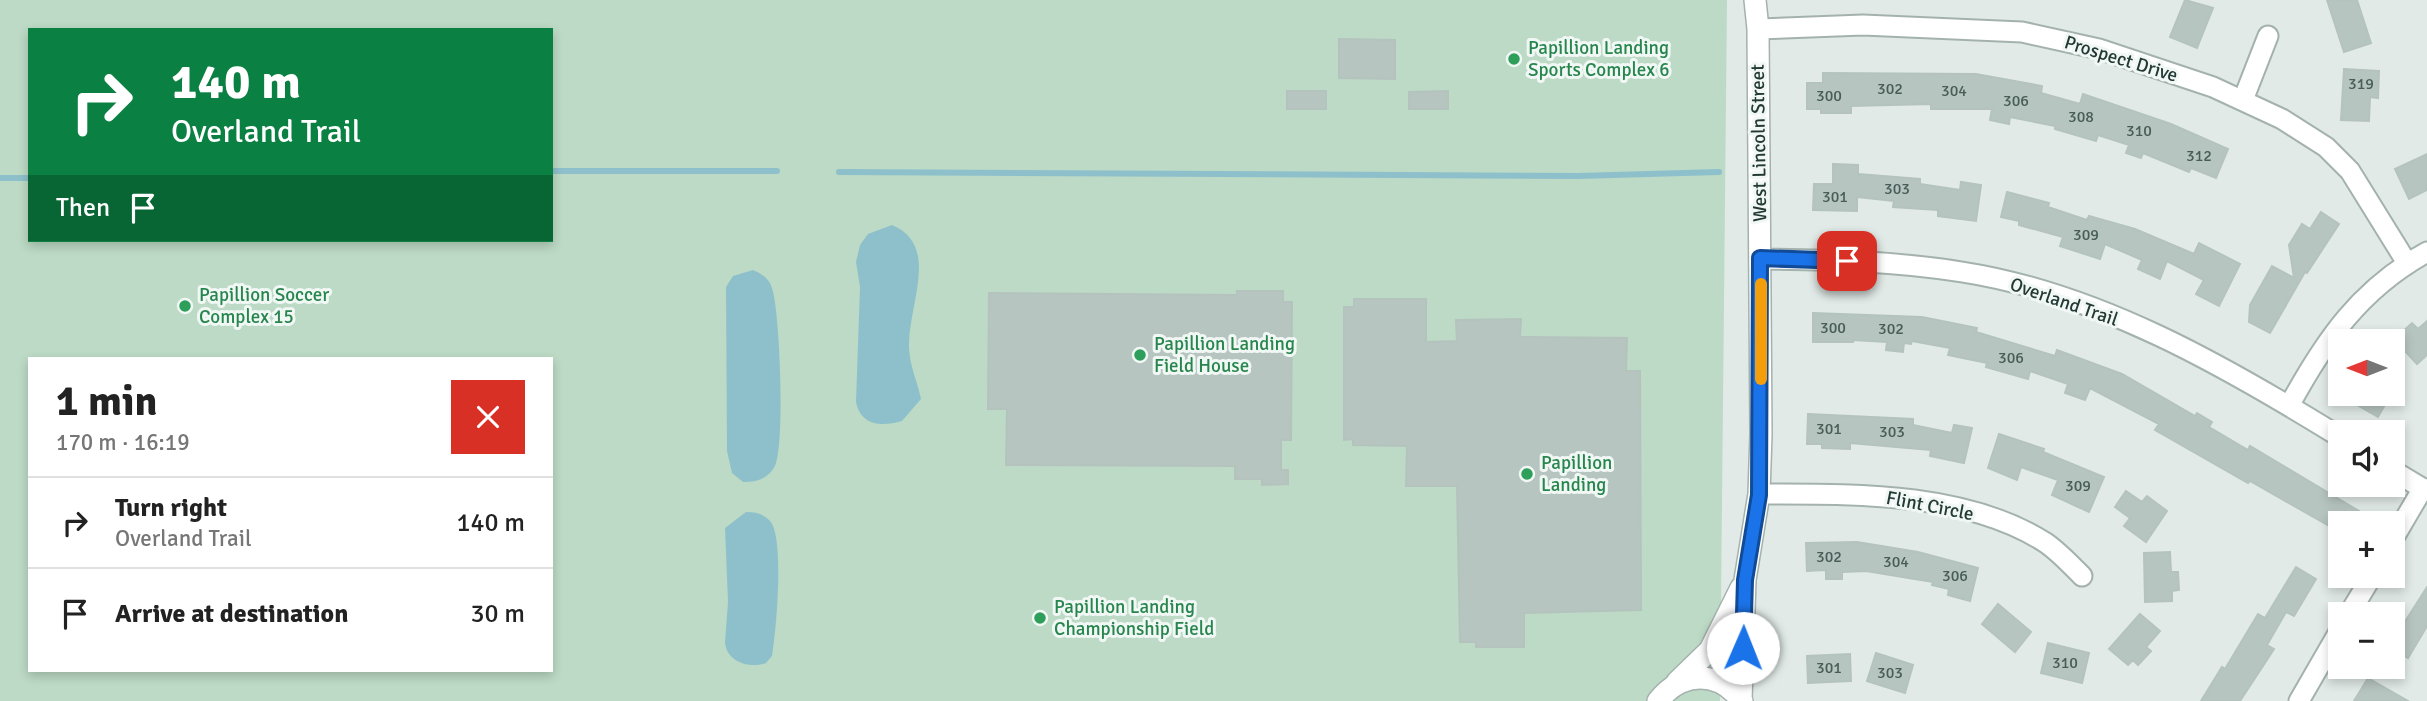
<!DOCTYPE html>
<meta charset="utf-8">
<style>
body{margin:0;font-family:Signika,sans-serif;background:#f2f2f2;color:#222;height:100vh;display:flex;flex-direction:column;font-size:26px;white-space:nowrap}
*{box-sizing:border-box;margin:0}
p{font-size:23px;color:#767676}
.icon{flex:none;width:38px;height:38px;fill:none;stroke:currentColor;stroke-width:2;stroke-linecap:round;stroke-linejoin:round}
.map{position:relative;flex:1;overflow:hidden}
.sheet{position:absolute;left:28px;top:357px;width:525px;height:315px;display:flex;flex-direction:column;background:#fff;border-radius:0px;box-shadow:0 4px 10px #0003}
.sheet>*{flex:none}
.top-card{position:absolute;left:28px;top:28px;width:525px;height:214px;border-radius:0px;box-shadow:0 4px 10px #0003;background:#0b8043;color:#fff;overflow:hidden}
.needle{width:46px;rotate:270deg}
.controls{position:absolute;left:2328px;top:329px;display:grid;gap:14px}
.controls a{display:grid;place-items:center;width:77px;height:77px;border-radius:0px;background:#fff;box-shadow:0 4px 10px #0003;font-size:35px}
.pin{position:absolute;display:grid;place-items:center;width:60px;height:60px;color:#fff;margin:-30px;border-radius:14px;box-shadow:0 4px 10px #0006}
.me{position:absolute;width:77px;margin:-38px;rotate:1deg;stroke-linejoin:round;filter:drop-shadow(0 0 5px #0008)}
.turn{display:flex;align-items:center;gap:24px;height:147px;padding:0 28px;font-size:32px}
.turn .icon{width:91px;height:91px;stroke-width:2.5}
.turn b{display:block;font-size:49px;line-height:60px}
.then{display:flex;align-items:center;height:66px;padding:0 28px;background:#0003;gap:14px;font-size:26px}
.round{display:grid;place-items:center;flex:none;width:74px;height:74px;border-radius:0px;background:#f2f2f2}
.overview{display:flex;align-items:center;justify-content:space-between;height:119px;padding:0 28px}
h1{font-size:42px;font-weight:700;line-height:52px}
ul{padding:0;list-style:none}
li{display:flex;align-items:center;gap:21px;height:91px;padding:0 28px;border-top:2px solid #e0e0e0}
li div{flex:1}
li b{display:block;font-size:26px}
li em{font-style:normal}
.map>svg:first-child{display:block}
.green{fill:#bcdac5;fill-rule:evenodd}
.water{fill:#8ec0cb}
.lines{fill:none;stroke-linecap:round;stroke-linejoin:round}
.stream{stroke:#8ec0cb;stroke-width:6}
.building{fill:#b7c5c0;stroke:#b4c3be;stroke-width:2}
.minor-casing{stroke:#a4b2ae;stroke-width:23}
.tertiary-casing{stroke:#a4b2ae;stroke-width:24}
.minor{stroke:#fff;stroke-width:19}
.tertiary{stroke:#fff;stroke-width:21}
.route-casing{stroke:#114b97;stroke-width:18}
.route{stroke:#1a73e8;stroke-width:12}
.slow{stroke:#f59e0b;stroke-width:12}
.leisure-dot{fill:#2e9e5b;stroke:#f1f7f4;stroke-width:2.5}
.labels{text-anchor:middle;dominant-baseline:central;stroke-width:6;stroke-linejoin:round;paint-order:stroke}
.number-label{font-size:16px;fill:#485d57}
.leisure-label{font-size:19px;fill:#27864d;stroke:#f1f7f4;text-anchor:start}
.street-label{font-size:19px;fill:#233a34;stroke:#f1f7f4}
</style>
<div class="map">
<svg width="2427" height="701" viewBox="0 0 2427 701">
<rect width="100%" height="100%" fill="#e1eae7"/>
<path class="green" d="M0,0H1727L1720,701H0ZM30,30H551V240H30ZM30,359H551V670H30Z"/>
<path class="water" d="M892,225C945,247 902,315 910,357C912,371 918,384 921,399L902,421C882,427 861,426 856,402L860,287L856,262L860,245L868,234Z
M753,270C762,274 769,278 772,288C780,312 785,445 775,466C768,479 757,482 743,482L732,473L727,451L726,287L733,276Z
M746,512C756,512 764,514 770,521C785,538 776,632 772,656L766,663C750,669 726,662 725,642L728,602L725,528Z"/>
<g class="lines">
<path class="stream" d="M551,171H777
M839,172L1578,176L1719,172
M0,178H30"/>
</g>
<path class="building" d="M2185,0L2213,8L2197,48L2170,37Z
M2327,0H2357L2371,43L2344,52Z
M1339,39L1395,40V79L1339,78Z
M2344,69L2379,71L2378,98L2370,97L2369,121L2341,120Z
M1823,73L1976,74L2042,86L2041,93L2080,104L2083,94L2171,124L2228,149L2216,178L2191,168L2189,172L2143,153L2141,158L2126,153L2129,145L2098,135L2096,141L2055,129V126L2010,117L2009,124L1990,120L1992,109H1931V104L1851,106V113H1821V109H1807V83H1823Z
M1287,91H1326V109H1287Z
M1448,91V109H1409V92Z
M2427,154V190L2409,199L2395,169Z
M1833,164L1858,165V174L1920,179V184L1960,190L1961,182L1981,185L1976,221L1938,216V210L1893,207L1894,201L1857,197V211L1813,210L1814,184H1833Z
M2007,192L2049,203L2048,207L2087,220L2089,216L2135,229L2194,254L2199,243L2240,264L2219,306L2196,294L2204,280L2167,261L2160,279L2138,269L2142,260L2105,244L2100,259L2060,246L2063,237L2019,225V221L2001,217Z
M2321,212L2339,224L2307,273L2305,272L2270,333L2249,322L2250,305L2272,266L2294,278L2289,245L2302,224L2310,229Z
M1237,291H1283V302H1292L1291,440H1281V470H1288V484L1262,485V479H1235V466L1006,465L1007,409H988L989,293L1237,295Z
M1354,299H1426V342L1457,341L1456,320L1521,319L1520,337L1627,338L1626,371H1640L1641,610L1524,613V647H1476V642H1460L1457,486H1406L1407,446L1353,445V439L1344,440V307H1354Z
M1813,313L1922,317L1977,328L1976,332L2055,356L2057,350L2122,374L2195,416L2197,413L2212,422L2209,427L2248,450L2250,446L2379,523H2340V532L2250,481L2248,483L2155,430L2159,424L2090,388L2085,400L2065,393L2068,384L2030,371L2028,379L1986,367L1987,363L1948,355L1950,348L1912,341L1911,344L1904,343L1903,352L1886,350L1887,342L1853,340V342H1813Z
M2427,321V355L2417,364L2394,339L2412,323L2418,329Z
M2338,394H2391L2378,417Z
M1808,414L1913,419V425L1952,433L1954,425L1972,428L1964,463L1930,456L1931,450L1850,443V449L1822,448V444H1807Z
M1999,434L2044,449L2043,452L2104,477L2089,512L2052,495L2058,480L2021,467L2017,480L1988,468Z
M2126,491L2142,502L2147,496L2167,511L2146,542L2124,526L2130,518L2115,507Z
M1857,542L1918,552L1978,568L1970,601L1948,595L1949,589L1932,585L1933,582L1866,571L1842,572V579H1826V570L1807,571L1806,543Z
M2170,552L2171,572H2178L2179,590L2172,591V601L2145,602L2144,553Z
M2296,567L2316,579L2294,616L2286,612L2267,645L2274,649L2240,701H2201L2222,667L2225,669L2258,614L2265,618Z
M2427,587V626L2408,658L2392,648V642Z
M1998,604L2031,632L2015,652L1982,624Z
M2140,614L2160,631L2146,647L2151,651L2138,665L2133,660L2128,665L2109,649Z
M2048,643L2089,653L2082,683L2041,673Z
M1876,653L1913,665L1905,693L1867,681Z
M1850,654L1851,681L1808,683L1807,656Z
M2368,678L2408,701H2354Z"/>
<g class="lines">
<g class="minor-casing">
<path id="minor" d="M1758,29L1863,25L2022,32L2099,49L2213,87L2282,119L2326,147L2350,171L2407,263
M2243,100L2268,36
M1761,259C1828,260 1895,261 1962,272C2098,293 2225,366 2340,437
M2289,406C2325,340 2360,289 2427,252
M2392,470L2427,491
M1759,494C1851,494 1965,491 2046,543C2059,552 2071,565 2082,576
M2392,541L2423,488
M2349,614L2372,576
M2299,701L2340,630"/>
</g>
<g class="tertiary-casing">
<path id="tertiary" d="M1677,682L1710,650L1741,588
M1658,701C1682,671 1718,670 1742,701
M1741,701L1745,580L1759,494L1761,434L1758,29L1755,0"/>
</g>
<use href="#minor" class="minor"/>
<use href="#tertiary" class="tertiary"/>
</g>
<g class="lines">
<g class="route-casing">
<path id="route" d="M1743,648L1745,580L1759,495L1760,258L1847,261"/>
</g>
<use href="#route" class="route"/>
<path class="slow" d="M1761,284V379"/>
</g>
<g class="leisure-dot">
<circle cx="1514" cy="59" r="7"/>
<circle cx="185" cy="306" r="7"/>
<circle cx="1140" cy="355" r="7"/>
<circle cx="1527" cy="474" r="7"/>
<circle cx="1040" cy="618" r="7"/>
</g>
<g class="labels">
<g class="number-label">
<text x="2361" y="84">319</text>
<text x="1890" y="89">302</text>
<text x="1954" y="91">304</text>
<text x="1829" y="96">300</text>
<text x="2016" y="101">306</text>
<text x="2081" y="117">308</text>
<text x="2139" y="131">310</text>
<text x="2199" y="156">312</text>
<text x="1897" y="189">303</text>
<text x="1835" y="197">301</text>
<text x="2086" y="235">309</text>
<text x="1833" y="328">300</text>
<text x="1891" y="329">302</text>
<text x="2011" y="358">306</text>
<text x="1829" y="429">301</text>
<text x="1892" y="432">303</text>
<text x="2078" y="486">309</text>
<text x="1829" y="557">302</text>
<text x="1896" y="562">304</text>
<text x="1955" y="576">306</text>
<text x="2065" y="663">310</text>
<text x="1829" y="668">301</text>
<text x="1890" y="673">303</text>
</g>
<g class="leisure-label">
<text x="1528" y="48">Papillion Landing<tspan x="1528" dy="22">Sports Complex 6</tspan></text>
<text x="199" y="295">Papillion Soccer<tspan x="199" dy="22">Complex 15</tspan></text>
<text x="1154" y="344">Papillion Landing<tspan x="1154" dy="22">Field House</tspan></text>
<text x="1541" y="463">Papillion<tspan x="1541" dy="22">Landing</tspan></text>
<text x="1054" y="607">Papillion Landing<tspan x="1054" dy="22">Championship Field</tspan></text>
</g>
<g class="street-label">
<text transform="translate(2121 59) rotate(17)">Prospect Drive</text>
<text transform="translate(1759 143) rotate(-91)">West Lincoln Street</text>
<text transform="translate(2064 302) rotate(19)">Overland Trail</text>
<text transform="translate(1930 506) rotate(11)">Flint Circle</text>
</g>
</g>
</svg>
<div class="controls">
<a><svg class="needle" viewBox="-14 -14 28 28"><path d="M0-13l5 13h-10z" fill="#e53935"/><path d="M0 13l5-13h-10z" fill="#767676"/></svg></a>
<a><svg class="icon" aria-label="sound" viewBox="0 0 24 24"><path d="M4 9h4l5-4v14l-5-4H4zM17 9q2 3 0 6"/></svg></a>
<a>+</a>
<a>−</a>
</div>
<div class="pin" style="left:1847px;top:261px;background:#d93025"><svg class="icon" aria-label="arrive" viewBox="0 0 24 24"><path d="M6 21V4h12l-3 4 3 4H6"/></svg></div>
<svg class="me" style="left:1743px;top:648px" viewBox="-20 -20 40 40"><circle r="19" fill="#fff"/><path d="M0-13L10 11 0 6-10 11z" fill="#1a73e8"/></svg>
<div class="top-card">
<div class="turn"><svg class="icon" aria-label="right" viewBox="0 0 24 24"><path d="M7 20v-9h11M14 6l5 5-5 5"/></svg><div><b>140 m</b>Overland Trail</div></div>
<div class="then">Then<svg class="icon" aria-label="arrive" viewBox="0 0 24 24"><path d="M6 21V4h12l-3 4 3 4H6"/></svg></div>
</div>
<section class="sheet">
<div class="overview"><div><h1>1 min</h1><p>170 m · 16:19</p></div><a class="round" style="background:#d93025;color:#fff"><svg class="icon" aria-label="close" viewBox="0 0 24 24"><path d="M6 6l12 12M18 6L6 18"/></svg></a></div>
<ul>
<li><svg class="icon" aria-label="right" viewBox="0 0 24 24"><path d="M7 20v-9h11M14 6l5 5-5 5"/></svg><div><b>Turn right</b><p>Overland Trail</p></div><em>140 m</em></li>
<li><svg class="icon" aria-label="arrive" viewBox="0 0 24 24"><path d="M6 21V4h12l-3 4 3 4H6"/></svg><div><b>Arrive at destination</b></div><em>30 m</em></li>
</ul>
</section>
</div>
